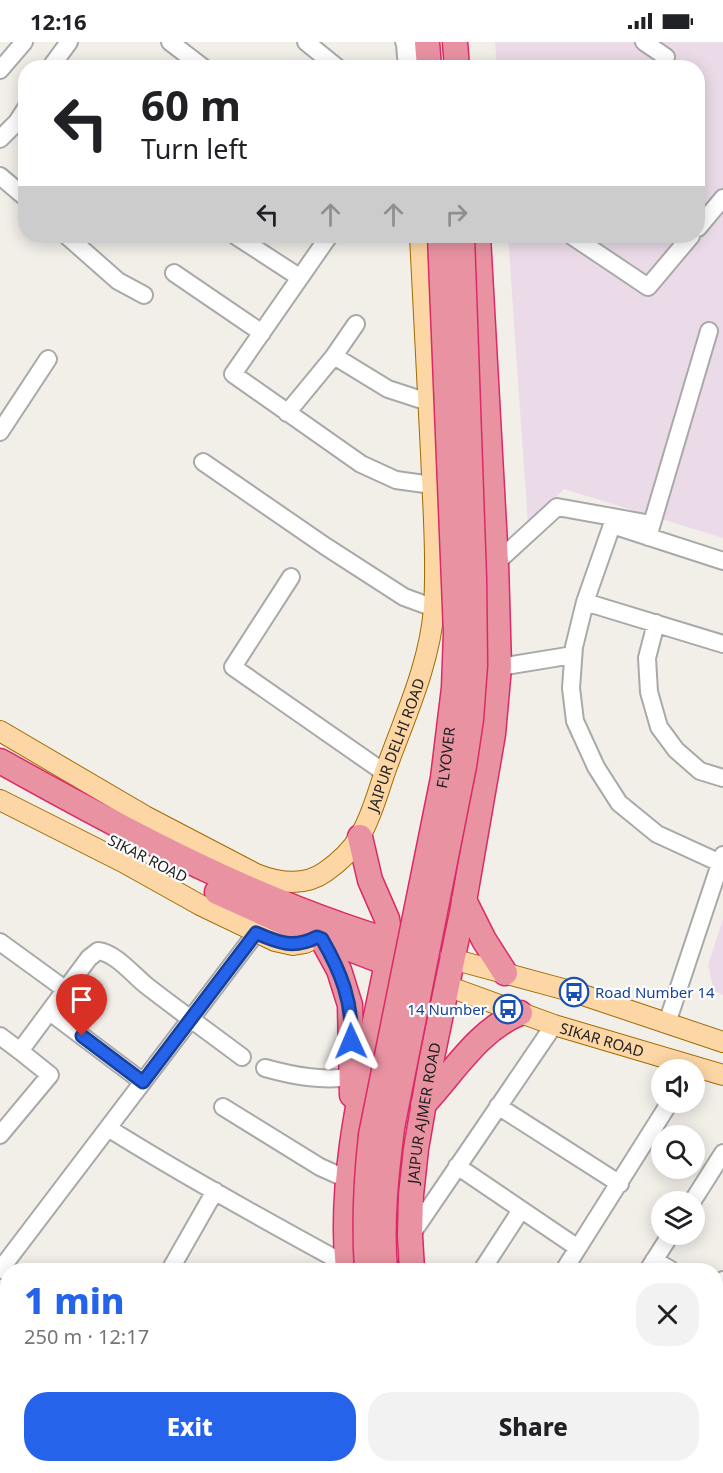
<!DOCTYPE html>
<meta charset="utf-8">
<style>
body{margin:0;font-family:"Noto Sans",sans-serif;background:#f2f2f2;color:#202124;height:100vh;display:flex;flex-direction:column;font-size:22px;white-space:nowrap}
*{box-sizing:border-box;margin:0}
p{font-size:20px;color:#757577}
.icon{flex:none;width:33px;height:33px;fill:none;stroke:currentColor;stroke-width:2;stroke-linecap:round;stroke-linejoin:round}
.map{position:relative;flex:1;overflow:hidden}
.panel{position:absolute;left:0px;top:1221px;width:723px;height:210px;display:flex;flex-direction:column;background:#fff;border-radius:24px 24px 0 0;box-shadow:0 3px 15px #0003}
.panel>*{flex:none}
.guide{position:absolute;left:18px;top:18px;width:687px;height:183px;border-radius:24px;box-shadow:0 3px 15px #0003;background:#fff;color:#202124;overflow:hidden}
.fabs{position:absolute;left:651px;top:1017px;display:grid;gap:12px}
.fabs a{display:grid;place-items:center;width:54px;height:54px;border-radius:50%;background:#fff;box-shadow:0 3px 15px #0003;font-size:30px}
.pin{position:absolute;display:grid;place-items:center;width:51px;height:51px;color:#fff;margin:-62px -26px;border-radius:50% 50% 50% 0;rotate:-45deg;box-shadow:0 0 6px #0007}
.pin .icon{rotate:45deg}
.me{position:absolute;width:66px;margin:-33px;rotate:359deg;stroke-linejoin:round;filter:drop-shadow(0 0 4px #0008)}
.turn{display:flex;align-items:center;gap:21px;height:126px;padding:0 24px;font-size:27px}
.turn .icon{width:78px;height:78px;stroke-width:2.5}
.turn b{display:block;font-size:42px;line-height:51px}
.lanes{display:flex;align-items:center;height:57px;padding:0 24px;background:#0003;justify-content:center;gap:30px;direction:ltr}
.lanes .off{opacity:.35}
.round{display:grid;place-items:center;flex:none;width:63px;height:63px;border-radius:24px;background:#f2f2f2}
.headline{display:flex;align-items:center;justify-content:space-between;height:102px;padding:0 24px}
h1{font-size:36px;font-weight:800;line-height:45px;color:#2563eb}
.primary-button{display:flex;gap:12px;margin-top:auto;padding:12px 24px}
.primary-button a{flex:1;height:69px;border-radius:24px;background:#2563eb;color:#fff;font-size:24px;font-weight:800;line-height:69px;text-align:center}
.primary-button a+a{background:#f2f2f2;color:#202124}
.status{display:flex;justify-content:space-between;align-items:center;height:42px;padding:0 30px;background:#fff;direction:ltr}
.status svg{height:16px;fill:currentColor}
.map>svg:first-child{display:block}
.industrial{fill:#ebdbe8}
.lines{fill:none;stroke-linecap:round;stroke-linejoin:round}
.minor-casing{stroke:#a9a9a9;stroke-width:20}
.major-casing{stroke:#a06b00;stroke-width:22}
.highway-casing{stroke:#dc2a67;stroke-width:27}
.minor{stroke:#fff;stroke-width:16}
.major{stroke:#fcd6a4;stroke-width:20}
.highway{stroke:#e892a2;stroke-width:24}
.highway-bridge-casing{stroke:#dc2a67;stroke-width:27;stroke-linecap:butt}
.highway-bridge{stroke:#e892a2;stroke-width:24}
.route-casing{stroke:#184099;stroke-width:15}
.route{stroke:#2563eb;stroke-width:10}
.labels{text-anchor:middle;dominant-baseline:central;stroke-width:4.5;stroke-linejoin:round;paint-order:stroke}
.street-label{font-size:15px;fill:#222;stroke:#fff}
.transit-label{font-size:15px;fill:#164399;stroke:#fff;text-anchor:start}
</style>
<div class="status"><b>12:16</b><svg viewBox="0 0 49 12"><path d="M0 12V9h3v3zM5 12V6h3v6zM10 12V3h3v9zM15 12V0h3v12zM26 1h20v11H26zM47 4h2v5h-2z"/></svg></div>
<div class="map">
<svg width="723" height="1431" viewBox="0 0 723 1431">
<rect width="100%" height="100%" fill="#f2efe9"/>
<path class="industrial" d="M495,0H723V496L564,447L528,483L508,194H698V26L497,25Z
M723,877V953L714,949L708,923Z"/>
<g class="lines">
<g class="minor-casing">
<path id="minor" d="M170,0L204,26
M306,0L338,26
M404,0L429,23
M644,0L666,15
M405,2L407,26
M50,26L69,0
M0,28L24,0
M0,97L17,80L26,66
M0,134L26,156
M698,186L723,156
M67,194L118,239L144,253
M236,194L299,235
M329,194L233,332L361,422L396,438L432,443
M572,194L648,245L691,194
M174,231L262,291
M356,282L334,314L388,347L428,360
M287,371L334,314
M0,390L48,317
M203,420L325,504L404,555L434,566
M648,495L709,289
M723,519L612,483L585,560L723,602
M496,521L557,465L651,482
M291,535L233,625L385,731
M585,560L574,605L571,646L575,679L596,725L619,761L657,792L720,821
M656,581L647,616L649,650L659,685L676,708L700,729L723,736
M499,625L573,613
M0,900L66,948
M50,970L143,1040
M667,981L723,813
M0,994L20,1009
M265,1026C294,1034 321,1039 351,1035
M498,1064L620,1142
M223,1065L320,1125L349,1138
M108,1086C186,1135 266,1179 347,1223
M0,1093L50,1033L20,1009L89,916L98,909C116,911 133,933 147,944C178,968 210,991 242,1015
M457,1124L578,1206
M692,1160L723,1111
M411,1193L554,983
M654,1218L671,1228
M0,1228L256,891
M170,1228L215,1149
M482,1228L521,1168
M564,1228L670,1060
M648,1228L671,1192
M716,1249L723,1238
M0,1355L8,1345
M78,1424L87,1431
M252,1424L267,1431
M171,1431L177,1424
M509,1431L518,1424
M605,1431L609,1424
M710,1431L714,1424"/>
</g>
<g class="major-casing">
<g id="major">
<path id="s1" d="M0,689L145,774L256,832C279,841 304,845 325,830C338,821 352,808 360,794C372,774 378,749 386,727C405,675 430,621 434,566C437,515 433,462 431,411C427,339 424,266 420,194"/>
<path d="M0,758L123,820L200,863L275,899L293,903L305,901L317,895"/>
<path d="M452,917L574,950L723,1000"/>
<path id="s2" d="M447,944L554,983L723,1033"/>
</g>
</g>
<g class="highway-casing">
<g id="highway">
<path d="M427,0L429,26"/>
<path d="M455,0L457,26"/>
<path d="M0,719C136,795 277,871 429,910"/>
<path d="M217,850L301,888L423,935"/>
<path d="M464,858L484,898L505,931"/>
<path d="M322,897L339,928L350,963L352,1053"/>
<path d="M423,1063C453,1031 478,988 520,971"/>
<path d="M348,1228C337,1121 372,1005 391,900L387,877L370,838L360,795"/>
<path id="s3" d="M412,1228L410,1194L411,1153L416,1107L431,1020L462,871L493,692L499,625L496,521L478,194"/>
<path d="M394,1424L397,1431"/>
<path d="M412,1424L416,1431"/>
<path d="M434,1424L437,1431"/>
<path d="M463,1424L466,1431"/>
</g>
</g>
<use href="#minor" class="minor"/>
<use href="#major" class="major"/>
<use href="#highway" class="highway"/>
<g class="highway-bridge-casing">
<g id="highway-bridge">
<path id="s4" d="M367,1228C364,1183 366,1138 371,1093L443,736L454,646L456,591L440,194"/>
<path d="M385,1228C381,1180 386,1134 392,1086L464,724L471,677L475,623L474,536L462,194"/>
</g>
</g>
<use href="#highway-bridge" class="highway-bridge"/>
</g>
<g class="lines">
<g class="route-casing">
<path id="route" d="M82,994L143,1040L256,891C279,901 294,907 317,895L322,897C341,930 353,960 351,999"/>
</g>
<use href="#route" class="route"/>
</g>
<defs>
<g id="bus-ring" transform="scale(1.5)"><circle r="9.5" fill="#fff" stroke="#1a4fb4" stroke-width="1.5"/><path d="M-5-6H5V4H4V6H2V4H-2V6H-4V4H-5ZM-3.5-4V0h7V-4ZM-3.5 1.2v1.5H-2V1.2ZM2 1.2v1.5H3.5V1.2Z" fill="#1a4fb4"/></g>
</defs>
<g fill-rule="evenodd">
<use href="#bus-ring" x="574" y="950"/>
<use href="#bus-ring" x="508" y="967"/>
</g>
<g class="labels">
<g class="street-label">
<text stroke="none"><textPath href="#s1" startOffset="514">JAIPUR DELHI ROAD</textPath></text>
<text stroke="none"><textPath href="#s4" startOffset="520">FLYOVER</textPath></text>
<text transform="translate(148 816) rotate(27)">SIKAR ROAD</text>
<text stroke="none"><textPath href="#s2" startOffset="164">SIKAR ROAD</textPath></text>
<text stroke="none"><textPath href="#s3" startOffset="158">JAIPUR AJMER ROAD</textPath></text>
</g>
<g class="transit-label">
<text x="595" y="950">Road Number 14</text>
<text x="487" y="967" text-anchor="end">14 Number</text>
</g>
</g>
</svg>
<div class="fabs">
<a><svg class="icon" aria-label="sound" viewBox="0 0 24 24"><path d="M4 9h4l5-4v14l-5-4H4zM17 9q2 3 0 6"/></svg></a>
<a><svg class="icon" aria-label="search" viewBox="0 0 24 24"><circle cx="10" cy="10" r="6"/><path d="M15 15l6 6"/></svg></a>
<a><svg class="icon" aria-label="layers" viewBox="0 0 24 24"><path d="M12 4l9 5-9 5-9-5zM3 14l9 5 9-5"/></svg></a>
</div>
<div class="pin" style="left:82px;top:994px;background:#d93025"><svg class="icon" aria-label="arrive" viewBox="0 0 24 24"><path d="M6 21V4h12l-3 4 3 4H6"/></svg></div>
<svg class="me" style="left:351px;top:999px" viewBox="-20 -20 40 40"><path d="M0-17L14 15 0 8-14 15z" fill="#2563eb" stroke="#fff" stroke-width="4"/></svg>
<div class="guide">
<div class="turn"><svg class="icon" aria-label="left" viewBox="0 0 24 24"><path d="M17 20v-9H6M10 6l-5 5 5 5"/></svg><div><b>60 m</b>Turn left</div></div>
<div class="lanes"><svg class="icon" aria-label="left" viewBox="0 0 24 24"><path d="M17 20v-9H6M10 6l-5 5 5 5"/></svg><svg class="icon off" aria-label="ahead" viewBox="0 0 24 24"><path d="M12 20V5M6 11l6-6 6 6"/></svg><svg class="icon off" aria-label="ahead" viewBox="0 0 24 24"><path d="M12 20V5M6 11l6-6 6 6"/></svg><svg class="icon off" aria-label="right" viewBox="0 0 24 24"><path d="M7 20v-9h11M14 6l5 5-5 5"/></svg></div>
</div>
<section class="panel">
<div class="headline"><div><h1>1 min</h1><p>250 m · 12:17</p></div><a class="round"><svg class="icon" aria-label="close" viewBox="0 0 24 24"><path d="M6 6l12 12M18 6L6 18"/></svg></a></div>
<div class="primary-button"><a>Exit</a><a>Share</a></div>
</section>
</div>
